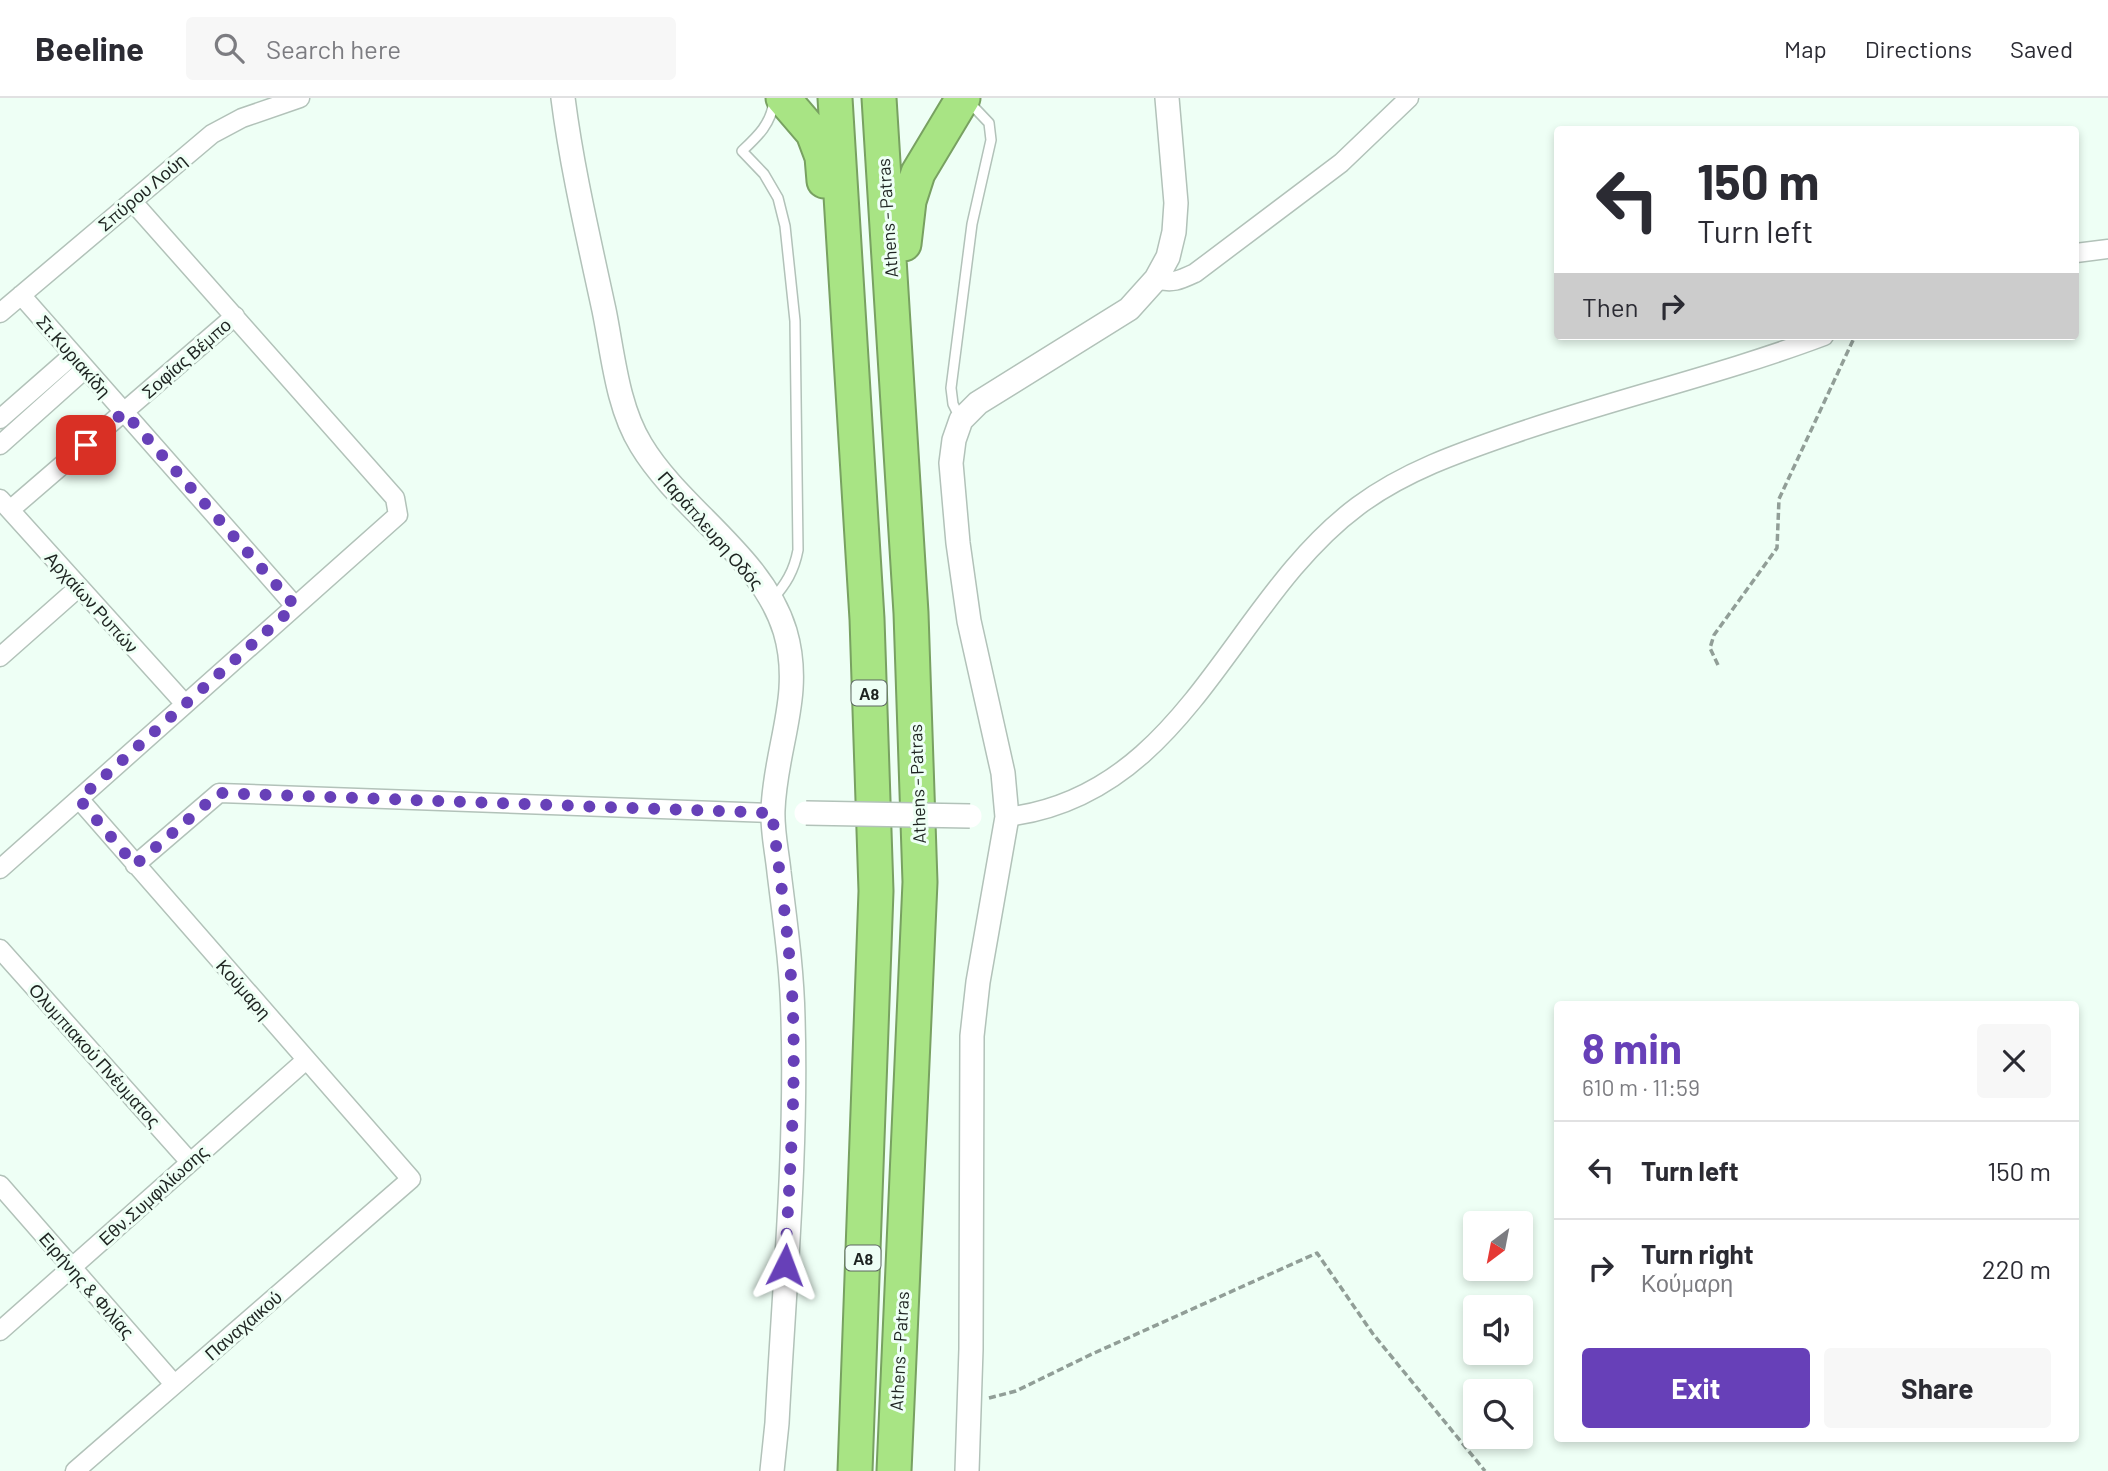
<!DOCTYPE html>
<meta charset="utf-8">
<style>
body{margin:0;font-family:Barlow,sans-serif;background:#f7f7f7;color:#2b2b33;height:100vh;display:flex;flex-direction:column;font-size:26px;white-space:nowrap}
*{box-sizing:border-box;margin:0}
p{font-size:23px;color:#7c7c81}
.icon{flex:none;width:38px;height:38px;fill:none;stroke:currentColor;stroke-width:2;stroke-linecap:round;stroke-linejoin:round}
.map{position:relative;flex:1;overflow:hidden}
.panel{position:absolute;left:1554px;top:903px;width:525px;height:441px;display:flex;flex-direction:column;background:#fff;border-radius:7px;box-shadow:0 4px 10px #0003}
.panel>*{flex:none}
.guide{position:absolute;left:1554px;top:28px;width:525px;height:214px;border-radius:7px;box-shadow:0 4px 10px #0003;background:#fff;color:#2b2b33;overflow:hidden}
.needle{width:46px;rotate:212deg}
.tools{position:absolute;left:1463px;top:1113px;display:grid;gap:14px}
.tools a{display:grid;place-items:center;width:70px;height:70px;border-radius:7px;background:#fff;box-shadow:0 4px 10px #0003;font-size:35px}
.pin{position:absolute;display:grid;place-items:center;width:60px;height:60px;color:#fff;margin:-30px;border-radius:14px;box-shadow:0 4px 10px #0006}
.me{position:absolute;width:77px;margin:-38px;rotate:3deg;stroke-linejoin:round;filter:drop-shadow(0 0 5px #0008)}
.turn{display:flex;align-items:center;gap:24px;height:147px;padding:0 28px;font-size:32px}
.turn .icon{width:91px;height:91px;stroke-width:2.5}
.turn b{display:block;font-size:49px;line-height:60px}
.then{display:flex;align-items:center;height:66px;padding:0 28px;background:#0003;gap:14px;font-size:26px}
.round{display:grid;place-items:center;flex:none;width:74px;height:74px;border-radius:7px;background:#f7f7f7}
.summary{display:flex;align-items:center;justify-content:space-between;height:119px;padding:0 28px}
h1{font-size:42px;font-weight:700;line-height:52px;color:#6740b8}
.cta{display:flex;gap:14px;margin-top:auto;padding:14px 28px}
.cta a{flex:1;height:80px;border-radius:7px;background:#6740b8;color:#fff;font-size:28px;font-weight:700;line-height:80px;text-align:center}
.cta a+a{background:#f7f7f7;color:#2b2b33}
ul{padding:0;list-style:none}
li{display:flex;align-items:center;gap:21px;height:98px;padding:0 28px;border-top:2px solid #e1e1e2}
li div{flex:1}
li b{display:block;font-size:26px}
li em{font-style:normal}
header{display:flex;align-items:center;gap:42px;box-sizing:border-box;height:98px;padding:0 35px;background:#fff;border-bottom:2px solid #e1e1e2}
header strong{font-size:33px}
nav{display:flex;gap:38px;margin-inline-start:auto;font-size:24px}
.search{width:490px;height:63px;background:#f7f7f7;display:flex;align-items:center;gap:18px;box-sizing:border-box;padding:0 24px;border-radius:7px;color:#7c7c81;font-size:26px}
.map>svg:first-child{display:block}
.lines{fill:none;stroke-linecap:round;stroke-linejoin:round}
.service-casing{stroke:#b2c2b9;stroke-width:12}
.minor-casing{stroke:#b2c2b9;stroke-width:21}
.tertiary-casing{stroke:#b2c2b9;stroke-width:26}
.motorway-casing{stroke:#78a161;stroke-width:37}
.path{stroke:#919e97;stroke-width:3.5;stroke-dasharray:7 3.5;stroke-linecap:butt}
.service{stroke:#fff;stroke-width:9}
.minor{stroke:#fff;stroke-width:18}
.tertiary{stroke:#fff;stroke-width:23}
.motorway{stroke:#a8e484;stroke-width:33}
.tertiary-bridge-casing{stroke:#b2c2b9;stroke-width:26;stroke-linecap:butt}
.tertiary-bridge{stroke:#fff;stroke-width:23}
.route{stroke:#6740b8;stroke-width:12;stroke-dasharray:0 21.6}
.labels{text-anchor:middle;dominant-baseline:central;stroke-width:6;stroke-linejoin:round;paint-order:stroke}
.shield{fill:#eefff5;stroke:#5c6661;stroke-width:2}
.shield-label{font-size:16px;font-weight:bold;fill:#1e2421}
.street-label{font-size:18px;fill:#1e2421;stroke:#eefff5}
</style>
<header>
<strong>Beeline</strong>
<div class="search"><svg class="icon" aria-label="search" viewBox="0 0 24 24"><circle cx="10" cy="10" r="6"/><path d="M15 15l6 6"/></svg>Search here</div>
<nav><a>Map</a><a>Directions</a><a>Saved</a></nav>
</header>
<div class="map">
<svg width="2108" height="1373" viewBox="0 0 2108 1373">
<rect width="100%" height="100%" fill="#eefff5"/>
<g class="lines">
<g class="service-casing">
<path id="service" d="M960,320L953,306L951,290L972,126L991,42L989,25L970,5
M772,502C786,486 794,473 798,452L795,223L785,128L778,100L764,76L742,53C758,38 771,26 774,3"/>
</g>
<g class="minor-casing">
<path id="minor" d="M2076,155L2108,151
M1156,181C1172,186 1180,182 1195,175L1341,65L1409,0
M21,197L295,508
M0,215L212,36L242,20L300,0
M0,321L73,257
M0,347L85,271
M0,401L185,606
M10,412L235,218
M0,559L78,490
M1007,719C1187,697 1230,503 1358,408C1405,373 1461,354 1516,335C1618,300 1723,276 1824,238
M135,767L219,695L772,715
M0,771L398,417L395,400L132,103
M0,851L190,1064
M0,1087L174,1286
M0,1233L306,962
M75,1373L411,1081L79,701"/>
</g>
<g class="tertiary-casing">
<path id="tertiary" d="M563,0C572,71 589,142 604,212C613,256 617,308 641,347C680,412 762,458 785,533C804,597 775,649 773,712C772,732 777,754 779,774C785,823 792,871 793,920C797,1055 784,1190 777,1325L772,1373
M967,1373L971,1251L972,938L978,884L1007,719L1003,675L969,523L958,445L951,365L954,342L961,322L978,305L1129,211L1156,181L1168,159L1174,134L1176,105L1167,0"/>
</g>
<g class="motorway-casing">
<path id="motorway" d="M783,0L813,35L822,59L824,83
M835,0L867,521L876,793L855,1373
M879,0L911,515L920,784L894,1373
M904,146L909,103L918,75L963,0"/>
</g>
<path class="path" d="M1718,567L1710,550L1714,537L1777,450L1779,401L1855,238
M989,1300L1016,1293L1092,1256L1317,1155L1373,1236L1485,1373"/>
<use href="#service" class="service"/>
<use href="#minor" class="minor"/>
<use href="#tertiary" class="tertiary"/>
<use href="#motorway" class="motorway"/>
<g class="tertiary-bridge-casing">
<path id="tertiary-bridge" d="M806,715L970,718"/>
</g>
<use href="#tertiary-bridge" class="tertiary-bridge"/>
</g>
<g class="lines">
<path class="route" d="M86,347L124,314L295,508L79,701L135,767L219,695L772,715C780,782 791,849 793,917C796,1000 789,1084 785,1167"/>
</g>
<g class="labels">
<g class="shield">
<rect x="851.5" y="582.5" width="35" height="25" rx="5"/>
<rect x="845.5" y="1147.5" width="35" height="25" rx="5"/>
</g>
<g class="shield-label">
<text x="869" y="595">Α8</text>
<text x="863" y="1160">Α8</text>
</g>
<g class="street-label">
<text transform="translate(142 94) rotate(-40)">Σπύρου Λούη</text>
<text transform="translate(887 120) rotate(-94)">Athens - Patras</text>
<text transform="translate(74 258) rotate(49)">Στ.Κυριακίδη</text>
<text transform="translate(186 260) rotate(-41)">Σοφίας Βέμπο</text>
<text transform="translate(711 432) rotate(49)">Παράπλευρη Οδός</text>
<text transform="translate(92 504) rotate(48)">Αρχαίων Ρυπών</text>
<text transform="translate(917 686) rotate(-92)">Athens - Patras</text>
<text transform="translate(244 891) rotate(49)">Κούμαρη</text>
<text transform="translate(95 957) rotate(48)">Ολυμπιακού Πνέυματος</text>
<text transform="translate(153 1097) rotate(-42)">Εθν.Συμφιλίωσης</text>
<text transform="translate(87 1187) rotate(49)">Ειρήνης &amp; Φιλίας</text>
<text transform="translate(243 1227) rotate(-41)">Παναχαικού</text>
<text transform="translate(899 1253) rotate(-87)">Athens - Patras</text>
</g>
</g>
</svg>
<div class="tools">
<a><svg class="needle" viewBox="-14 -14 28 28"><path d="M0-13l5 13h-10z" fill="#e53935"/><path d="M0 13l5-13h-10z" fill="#7c7c81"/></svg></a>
<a><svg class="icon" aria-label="sound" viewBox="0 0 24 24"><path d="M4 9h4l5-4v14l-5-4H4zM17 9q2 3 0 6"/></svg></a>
<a><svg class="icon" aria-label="search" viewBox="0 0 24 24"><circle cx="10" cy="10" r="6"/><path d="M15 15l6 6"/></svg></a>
</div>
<div class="pin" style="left:86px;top:347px;background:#d93025"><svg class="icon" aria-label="arrive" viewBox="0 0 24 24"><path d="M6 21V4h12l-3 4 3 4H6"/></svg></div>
<svg class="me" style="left:785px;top:1167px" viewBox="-20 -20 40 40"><path d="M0-17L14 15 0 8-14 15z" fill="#6740b8" stroke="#fff" stroke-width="4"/></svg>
<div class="guide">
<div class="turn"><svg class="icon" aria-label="left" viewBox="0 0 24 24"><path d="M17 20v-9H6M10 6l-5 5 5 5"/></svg><div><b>150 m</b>Turn left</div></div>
<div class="then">Then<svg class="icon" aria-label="right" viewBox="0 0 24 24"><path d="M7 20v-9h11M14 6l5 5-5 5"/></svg></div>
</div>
<section class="panel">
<div class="summary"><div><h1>8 min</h1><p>610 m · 11:59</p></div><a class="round"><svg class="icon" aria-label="close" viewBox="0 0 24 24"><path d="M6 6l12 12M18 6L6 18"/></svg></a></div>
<ul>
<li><svg class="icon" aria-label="left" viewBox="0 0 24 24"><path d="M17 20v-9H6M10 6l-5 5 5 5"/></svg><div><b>Turn left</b></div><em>150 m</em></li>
<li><svg class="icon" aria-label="right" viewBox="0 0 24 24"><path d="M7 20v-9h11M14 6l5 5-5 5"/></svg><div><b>Turn right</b><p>Κούμαρη</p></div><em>220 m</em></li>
</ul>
<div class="cta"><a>Exit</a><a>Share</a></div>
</section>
</div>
